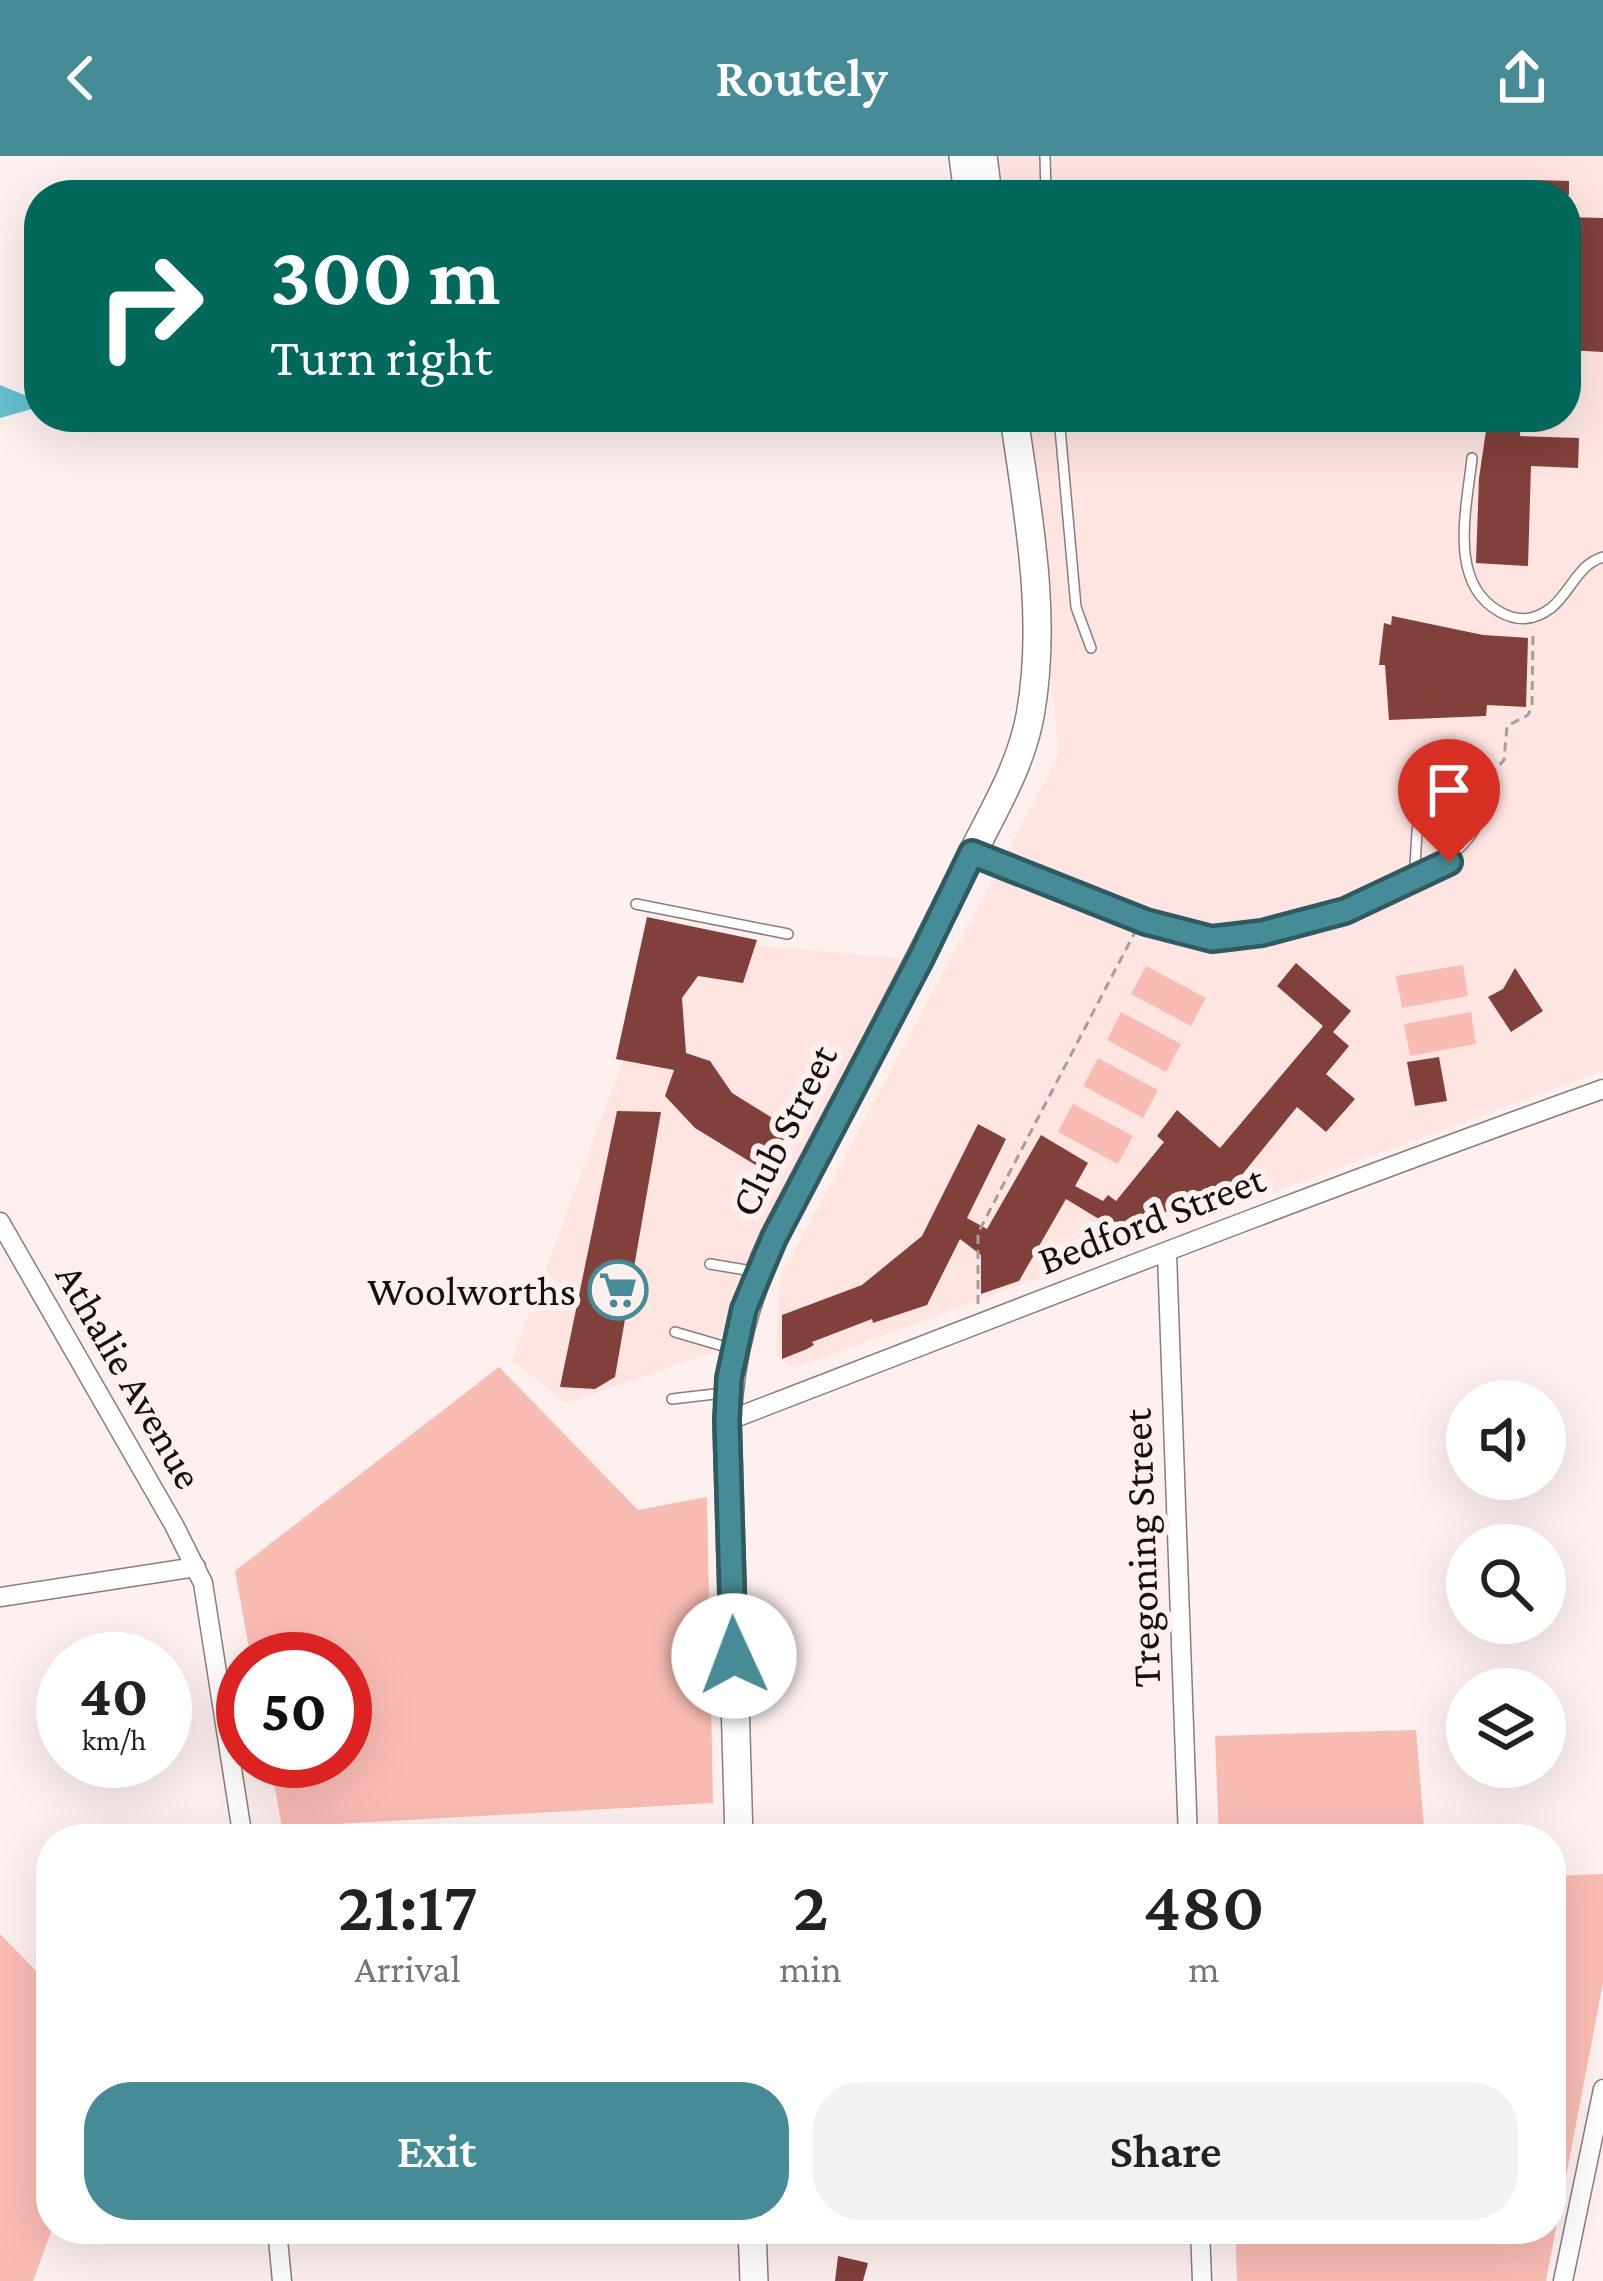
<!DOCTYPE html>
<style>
body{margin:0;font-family:"Crimson Pro",serif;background:#f2f2f2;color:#222;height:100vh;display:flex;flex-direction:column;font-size:45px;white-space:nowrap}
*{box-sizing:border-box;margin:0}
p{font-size:39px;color:#767676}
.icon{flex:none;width:66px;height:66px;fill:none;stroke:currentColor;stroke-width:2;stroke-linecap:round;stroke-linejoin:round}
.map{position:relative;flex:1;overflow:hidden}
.side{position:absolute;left:36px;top:1668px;width:1530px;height:420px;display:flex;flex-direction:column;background:#fff;border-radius:48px;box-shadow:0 12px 48px #0002}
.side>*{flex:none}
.top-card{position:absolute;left:24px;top:24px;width:1557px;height:252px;border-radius:48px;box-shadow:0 12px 48px #0002;background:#00695c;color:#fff;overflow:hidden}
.controls{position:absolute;left:1446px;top:1224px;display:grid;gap:24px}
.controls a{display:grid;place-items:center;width:120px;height:120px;border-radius:50%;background:#fff;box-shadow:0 12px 48px #0002;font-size:60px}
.speed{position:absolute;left:36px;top:1476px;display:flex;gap:24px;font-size:60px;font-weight:700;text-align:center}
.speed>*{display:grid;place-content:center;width:156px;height:156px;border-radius:50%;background:#fff;box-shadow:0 12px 48px #0002;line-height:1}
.speed small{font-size:30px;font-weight:400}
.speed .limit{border:18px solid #d22;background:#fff;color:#111}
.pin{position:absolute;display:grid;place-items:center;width:102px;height:102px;color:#fff;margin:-123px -51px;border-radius:50% 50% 50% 0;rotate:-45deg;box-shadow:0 0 12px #0007}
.pin .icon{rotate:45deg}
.me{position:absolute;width:132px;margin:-66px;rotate:358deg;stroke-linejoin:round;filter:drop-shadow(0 0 9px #0008)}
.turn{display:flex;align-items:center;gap:42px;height:252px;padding:0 48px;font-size:54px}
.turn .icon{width:156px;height:156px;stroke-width:2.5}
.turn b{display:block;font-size:84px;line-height:102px}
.eta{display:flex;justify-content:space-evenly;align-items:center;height:204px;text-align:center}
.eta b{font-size:72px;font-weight:600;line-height:84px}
.cta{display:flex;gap:24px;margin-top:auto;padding:24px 48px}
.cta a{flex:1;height:138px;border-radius:48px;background:#468c96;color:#fff;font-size:48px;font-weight:600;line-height:138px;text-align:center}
.cta a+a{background:#f2f2f2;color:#222}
header{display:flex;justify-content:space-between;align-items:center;height:156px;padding:0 48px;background:#468c96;color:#fff;font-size:54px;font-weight:600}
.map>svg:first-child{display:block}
.built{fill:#fee5e1}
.green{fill:#f9bcb3}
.water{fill:#65c0ce}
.building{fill:#81413a}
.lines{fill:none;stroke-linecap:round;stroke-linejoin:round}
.service-casing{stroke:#8b7d7a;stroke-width:12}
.minor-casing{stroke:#8b7d7a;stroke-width:21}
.secondary-casing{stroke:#8b7d7a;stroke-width:30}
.path{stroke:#a79d9b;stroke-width:3;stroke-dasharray:9 6;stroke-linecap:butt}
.service{stroke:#fff;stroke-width:9}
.minor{stroke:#fff;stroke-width:18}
.secondary{stroke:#fff;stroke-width:27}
.route-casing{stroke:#2e5b62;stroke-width:30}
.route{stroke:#468c96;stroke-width:21}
.labels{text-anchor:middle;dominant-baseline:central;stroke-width:12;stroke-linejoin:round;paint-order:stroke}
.street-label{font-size:42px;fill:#150f0f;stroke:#fdf0ee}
.poi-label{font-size:42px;fill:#150f0f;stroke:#fdf0ee;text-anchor:end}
</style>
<header><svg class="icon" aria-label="back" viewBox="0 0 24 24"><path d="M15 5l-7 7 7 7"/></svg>Routely<svg class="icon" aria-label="share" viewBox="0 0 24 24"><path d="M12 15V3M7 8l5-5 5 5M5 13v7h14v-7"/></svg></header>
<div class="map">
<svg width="1603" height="2125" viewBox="0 0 1603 2125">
<rect width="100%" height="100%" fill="#fdf0ee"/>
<path class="built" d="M997,0H1603V915L795,1212L776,1200L780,1122L1059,599L1024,261H1566V39H1001Z
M668,781L908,803L712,1197L567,1247L512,1205Z"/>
<path class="green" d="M1463,809L1468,840L1402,852L1396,820Z
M1146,810L1206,842L1191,870L1131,838Z
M1121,856L1181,888L1166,916L1107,884Z
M1471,856L1476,888L1410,900L1404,868Z
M1098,902L1158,934L1143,962L1083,930Z
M1073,948L1133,980L1118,1008L1058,976Z
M499,1211L638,1354L707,1341L713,1647L282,1671L270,1605H345V1503H251L235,1415Z
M1416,1574L1425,1683H1219L1215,1580Z
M1603,1718V1827L1546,2125H1237L1235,2073H1551V1720Z
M0,1778L51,1830L52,2073L33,2125H0Z"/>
<path class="water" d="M0,229L39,245V251L0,262Z"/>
<path class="building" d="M1536,24L1569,25V39H1536Z
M1566,61L1603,62V196L1566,194Z
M1488,261H1521L1520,280L1579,282L1578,312L1531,310L1528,410L1476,407L1479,322Z
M1392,460L1483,479L1528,482L1526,551L1487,549L1486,560L1389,564L1385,509H1379L1384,467L1391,469Z
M647,761L757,784L743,827L698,820L682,842L686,897L710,905L732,937L790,973L767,1016L695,972L665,940L674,914L616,903Z
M1296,807L1351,855L1333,876L1349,890L1326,918L1355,943L1326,976L1297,951L1224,1041L1218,1046L1207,1037L1200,1046L1183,1036L1150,1074L1144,1070L1136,1080L1115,1065L1112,1071L1066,1043L1019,1125L981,1138V1099L960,1083L927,1149L873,1167L872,1163L812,1186L814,1189L807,1193L782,1203V1159L862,1129L922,1080L978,968L1006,983L967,1062L987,1073L1041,979L1088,1007L1075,1030L1103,1045L1108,1039L1116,1045L1164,986L1157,980L1177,954L1220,992L1323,870L1277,830Z
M1515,812L1543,855L1511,876L1488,841L1503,833Z
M1439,901L1447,945L1415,950L1407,906Z
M617,955L661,956L615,1221L595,1233L560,1231Z
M838,2100L868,2107L863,2125H835Z"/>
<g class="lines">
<g class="service-casing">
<path id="service" d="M1045,0L1046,39
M1059,261L1076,451L1091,492
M1472,302C1467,351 1447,427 1500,456C1518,466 1534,465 1551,452C1570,437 1578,408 1603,401
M978,699L1187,778C1203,781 1217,783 1233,781C1295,774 1529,713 1474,617C1409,611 1419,677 1414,723
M636,748L788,778
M710,1108L752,1115
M675,1176L733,1193
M672,1243L723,1237"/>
</g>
<g class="minor-casing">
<path id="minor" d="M0,1066L174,1369L203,1427L243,1683
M1167,1098L1188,1683
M727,1265C1018,1153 1309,1038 1603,933
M0,1441L196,1411
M277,2073L282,2125
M1200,2073L1202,2125
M1563,2125L1603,1933"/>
</g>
<g class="secondary-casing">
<path id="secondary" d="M963,0L968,39
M983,0L988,39
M739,1683L727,1265C730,1198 746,1142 774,1081C838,958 905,835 966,710C990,660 1020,614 1030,560C1048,462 1028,358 1014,261
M752,2073L754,2125"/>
</g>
<path class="path" d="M1490,620L1504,604L1507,570L1528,559L1532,550L1533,476
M978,1148V1077L1135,776"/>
<use href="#service" class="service"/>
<use href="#minor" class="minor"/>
<use href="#secondary" class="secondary"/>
</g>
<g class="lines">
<g class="route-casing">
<path id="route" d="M734,1500L727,1264L729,1222L744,1153L774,1082L922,800L972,697L1146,766L1212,783L1262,777L1345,755L1449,706"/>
</g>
<use href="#route" class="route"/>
</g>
<defs>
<g id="supermarket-ring" transform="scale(3)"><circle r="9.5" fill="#fdf0ee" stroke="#468c96" stroke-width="1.5"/><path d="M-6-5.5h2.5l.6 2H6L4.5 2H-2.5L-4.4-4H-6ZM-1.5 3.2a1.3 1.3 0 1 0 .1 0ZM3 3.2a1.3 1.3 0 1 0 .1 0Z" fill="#468c96"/></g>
</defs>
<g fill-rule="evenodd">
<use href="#supermarket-ring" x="618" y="1134"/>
</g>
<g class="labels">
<g class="street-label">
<text transform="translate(783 974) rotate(-63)">Club Street</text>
<text transform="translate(1151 1063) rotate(-21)">Bedford Street</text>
<text transform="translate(130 1220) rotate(60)">Athalie Avenue</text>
<text transform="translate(1141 1392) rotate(-92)">Tregoning Street</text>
</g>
<g class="poi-label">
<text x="576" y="1134">Woolworths</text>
</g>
</g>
</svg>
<div class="controls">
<a><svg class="icon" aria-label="sound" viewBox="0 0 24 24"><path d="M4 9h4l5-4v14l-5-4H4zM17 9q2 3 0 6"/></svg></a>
<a><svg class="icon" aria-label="search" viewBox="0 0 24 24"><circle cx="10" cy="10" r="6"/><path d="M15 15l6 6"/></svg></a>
<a><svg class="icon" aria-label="layers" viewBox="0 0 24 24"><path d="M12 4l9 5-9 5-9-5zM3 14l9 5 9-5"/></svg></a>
</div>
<div class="speed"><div>40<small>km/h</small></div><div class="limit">50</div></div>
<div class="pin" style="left:1449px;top:706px;background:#d93025"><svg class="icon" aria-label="arrive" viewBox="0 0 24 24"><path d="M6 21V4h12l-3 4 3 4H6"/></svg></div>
<svg class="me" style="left:734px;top:1500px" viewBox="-20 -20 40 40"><circle r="19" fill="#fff"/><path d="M0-13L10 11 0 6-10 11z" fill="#468c96"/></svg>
<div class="top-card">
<div class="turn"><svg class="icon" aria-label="right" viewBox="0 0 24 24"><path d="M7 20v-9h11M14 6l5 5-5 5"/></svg><div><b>300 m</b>Turn right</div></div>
</div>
<section class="side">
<div class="eta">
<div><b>21:17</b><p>Arrival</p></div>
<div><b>2</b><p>min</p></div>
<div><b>480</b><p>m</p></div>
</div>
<div class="cta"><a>Exit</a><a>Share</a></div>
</section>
</div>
